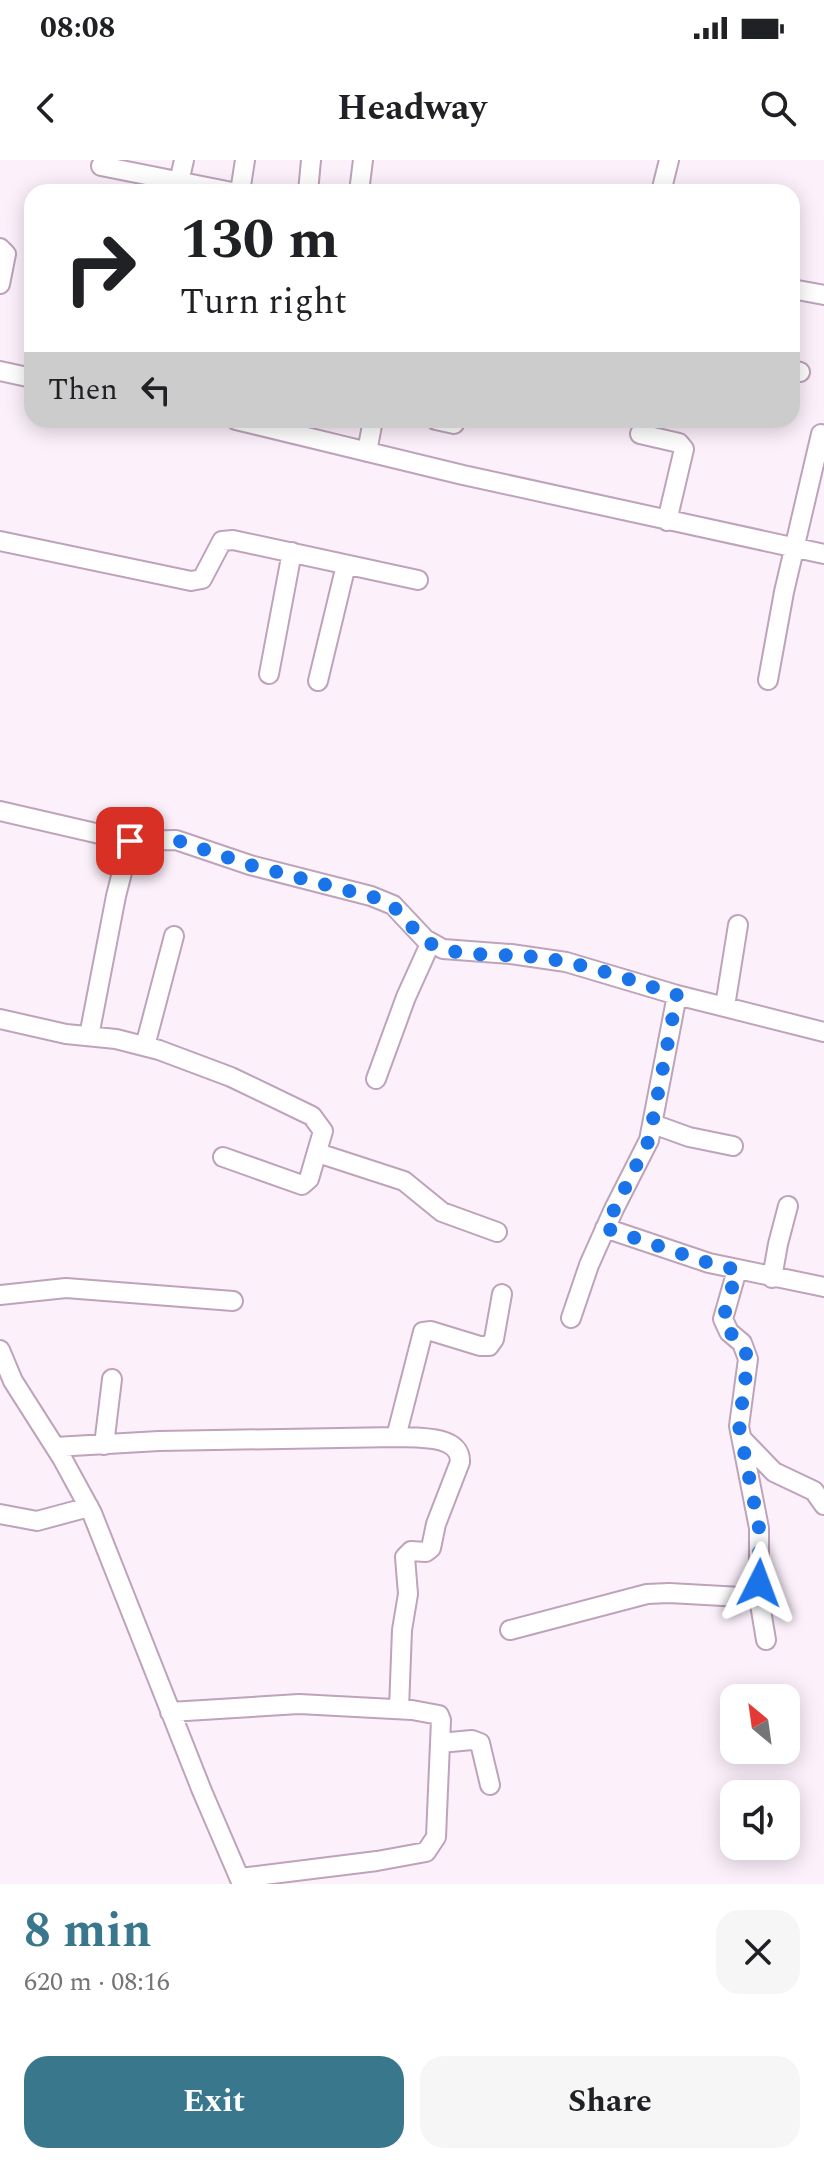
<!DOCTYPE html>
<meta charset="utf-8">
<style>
body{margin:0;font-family:Spectral,serif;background:#f6f6f6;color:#202124;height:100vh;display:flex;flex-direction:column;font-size:30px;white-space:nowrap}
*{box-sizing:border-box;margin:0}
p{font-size:26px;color:#757577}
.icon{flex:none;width:44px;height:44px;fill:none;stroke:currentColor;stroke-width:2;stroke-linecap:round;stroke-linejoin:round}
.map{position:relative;height:1724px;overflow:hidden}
.details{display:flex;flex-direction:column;background:#fff;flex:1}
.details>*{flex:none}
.banner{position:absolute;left:24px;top:24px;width:776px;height:244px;border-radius:24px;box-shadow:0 4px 20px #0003;background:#fff;color:#202124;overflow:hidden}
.needle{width:52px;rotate:331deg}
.controls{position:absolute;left:720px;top:1524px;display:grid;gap:16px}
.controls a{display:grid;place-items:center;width:80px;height:80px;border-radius:16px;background:#fff;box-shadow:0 4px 20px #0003;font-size:40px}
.pin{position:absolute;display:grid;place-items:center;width:68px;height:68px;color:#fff;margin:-34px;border-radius:16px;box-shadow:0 4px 12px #0006}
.me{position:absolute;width:88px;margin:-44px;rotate:3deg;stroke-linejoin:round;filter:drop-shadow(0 0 6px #0008)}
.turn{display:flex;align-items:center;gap:28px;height:168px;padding:0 24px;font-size:36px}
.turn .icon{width:104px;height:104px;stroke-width:2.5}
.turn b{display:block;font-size:56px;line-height:68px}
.then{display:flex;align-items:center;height:76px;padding:0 24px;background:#0003;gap:16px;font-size:30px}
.round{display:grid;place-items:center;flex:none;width:84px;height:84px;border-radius:24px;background:#f6f6f6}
.head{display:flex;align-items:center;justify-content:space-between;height:136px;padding:0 24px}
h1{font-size:48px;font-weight:700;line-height:60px;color:#39778d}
.cta{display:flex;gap:16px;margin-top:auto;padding:16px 24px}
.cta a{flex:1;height:92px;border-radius:24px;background:#39778d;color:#fff;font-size:32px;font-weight:700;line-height:92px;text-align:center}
.cta a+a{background:#f6f6f6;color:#202124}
.status{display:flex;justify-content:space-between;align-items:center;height:56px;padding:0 40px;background:#fff;direction:ltr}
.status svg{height:22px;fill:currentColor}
header{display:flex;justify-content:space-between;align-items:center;height:104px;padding:0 24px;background:#fff;font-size:36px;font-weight:700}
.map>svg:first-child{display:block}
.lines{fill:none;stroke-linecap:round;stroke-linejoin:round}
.minor-casing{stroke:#bea3bb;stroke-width:22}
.minor{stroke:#fff;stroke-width:18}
.route{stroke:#1a73e8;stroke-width:14;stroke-dasharray:0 25.2}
</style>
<div class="status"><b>08:08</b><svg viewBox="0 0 49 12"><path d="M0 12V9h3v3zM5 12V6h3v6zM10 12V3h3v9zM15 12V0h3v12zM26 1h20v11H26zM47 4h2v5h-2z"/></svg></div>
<header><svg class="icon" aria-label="back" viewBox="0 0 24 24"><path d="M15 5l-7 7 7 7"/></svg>Headway<svg class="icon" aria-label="search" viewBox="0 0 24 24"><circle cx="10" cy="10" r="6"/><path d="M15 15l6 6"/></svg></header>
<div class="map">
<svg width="824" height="1724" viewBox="0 0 824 1724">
<rect width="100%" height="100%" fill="#fcf0fb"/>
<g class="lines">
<g class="minor-casing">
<path id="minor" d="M101,6L232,32
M179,22L184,0
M240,32L245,0
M308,32L311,0
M359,32L363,0
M661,32L669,0
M0,88L6,94L0,124
M792,129L824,135
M792,210L800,212
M0,211L32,218
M236,260L463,315L824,394
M436,260L454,264
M640,274L679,283L684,289L667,361
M367,292L373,260
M0,381L191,421L202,419L222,381L233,380L418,420
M269,514L292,392
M768,520L784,432L821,274
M318,521L346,405
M0,651L130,681L176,680L250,705L371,736L393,745L425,779L443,789L511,794L566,802L677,835L824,872
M725,846L738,765
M0,859L66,874L116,879L159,890L231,917L312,956L323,971L309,1019L302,1025L223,997
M89,876L116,736L130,681
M145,886L174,776
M376,919L406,837L430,784
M653,964L689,977L733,986
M318,993L404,1021L442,1052L497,1072
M605,1068L709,1103L824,1127
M737,1110L723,1159L729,1172L742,1183L748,1199L739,1266L759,1368V1438L766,1480
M772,1118L778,1084L788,1046
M0,1135L66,1128L233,1141
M571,1158L589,1105L614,1049L649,980L677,835
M0,1190L13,1221L62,1298L92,1353L202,1631L242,1724
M396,1277L423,1172L431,1171L480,1186H489L494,1179L502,1134
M743,1280L774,1312L814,1331L824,1345
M104,1285L112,1219
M55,1287L159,1281L396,1277C415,1278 461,1274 460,1302L436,1364L431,1388L426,1392L411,1391L405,1397L408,1434L402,1470L399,1549
M0,1354L37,1361L89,1347
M510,1470L647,1434L669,1433L759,1438
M170,1552L299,1544L412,1550L439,1555L441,1560L436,1677L426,1692L377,1701L240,1718
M440,1583L472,1580L480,1583L490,1625"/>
</g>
<use href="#minor" class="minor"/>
</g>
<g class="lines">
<path class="route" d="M130,681L176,680L250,705L384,740C403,751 413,774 433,785C457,798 513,793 542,798C588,804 633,821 677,835L649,980L605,1068L709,1103L737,1110L723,1159L729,1172L742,1183L748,1199L739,1266L759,1368V1423"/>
</g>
</svg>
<div class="controls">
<a><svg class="needle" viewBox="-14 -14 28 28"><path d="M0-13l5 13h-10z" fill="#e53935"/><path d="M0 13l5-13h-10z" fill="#757577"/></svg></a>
<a><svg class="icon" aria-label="sound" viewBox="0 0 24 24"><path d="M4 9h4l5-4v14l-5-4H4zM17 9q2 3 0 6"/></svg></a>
</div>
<div class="pin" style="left:130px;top:681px;background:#d93025"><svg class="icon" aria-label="arrive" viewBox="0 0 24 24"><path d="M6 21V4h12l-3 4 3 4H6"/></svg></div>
<svg class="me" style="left:759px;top:1423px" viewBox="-20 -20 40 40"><path d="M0-17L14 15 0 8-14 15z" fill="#1a73e8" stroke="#fff" stroke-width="4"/></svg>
<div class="banner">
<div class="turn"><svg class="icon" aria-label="right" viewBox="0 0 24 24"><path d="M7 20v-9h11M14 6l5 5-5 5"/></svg><div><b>130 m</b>Turn right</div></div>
<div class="then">Then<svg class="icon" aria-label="left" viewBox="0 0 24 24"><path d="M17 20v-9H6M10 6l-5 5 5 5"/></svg></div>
</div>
</div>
<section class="details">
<div class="head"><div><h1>8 min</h1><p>620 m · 08:16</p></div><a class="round"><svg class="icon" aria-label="close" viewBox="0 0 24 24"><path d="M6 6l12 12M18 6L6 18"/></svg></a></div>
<div class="cta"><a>Exit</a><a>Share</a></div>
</section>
